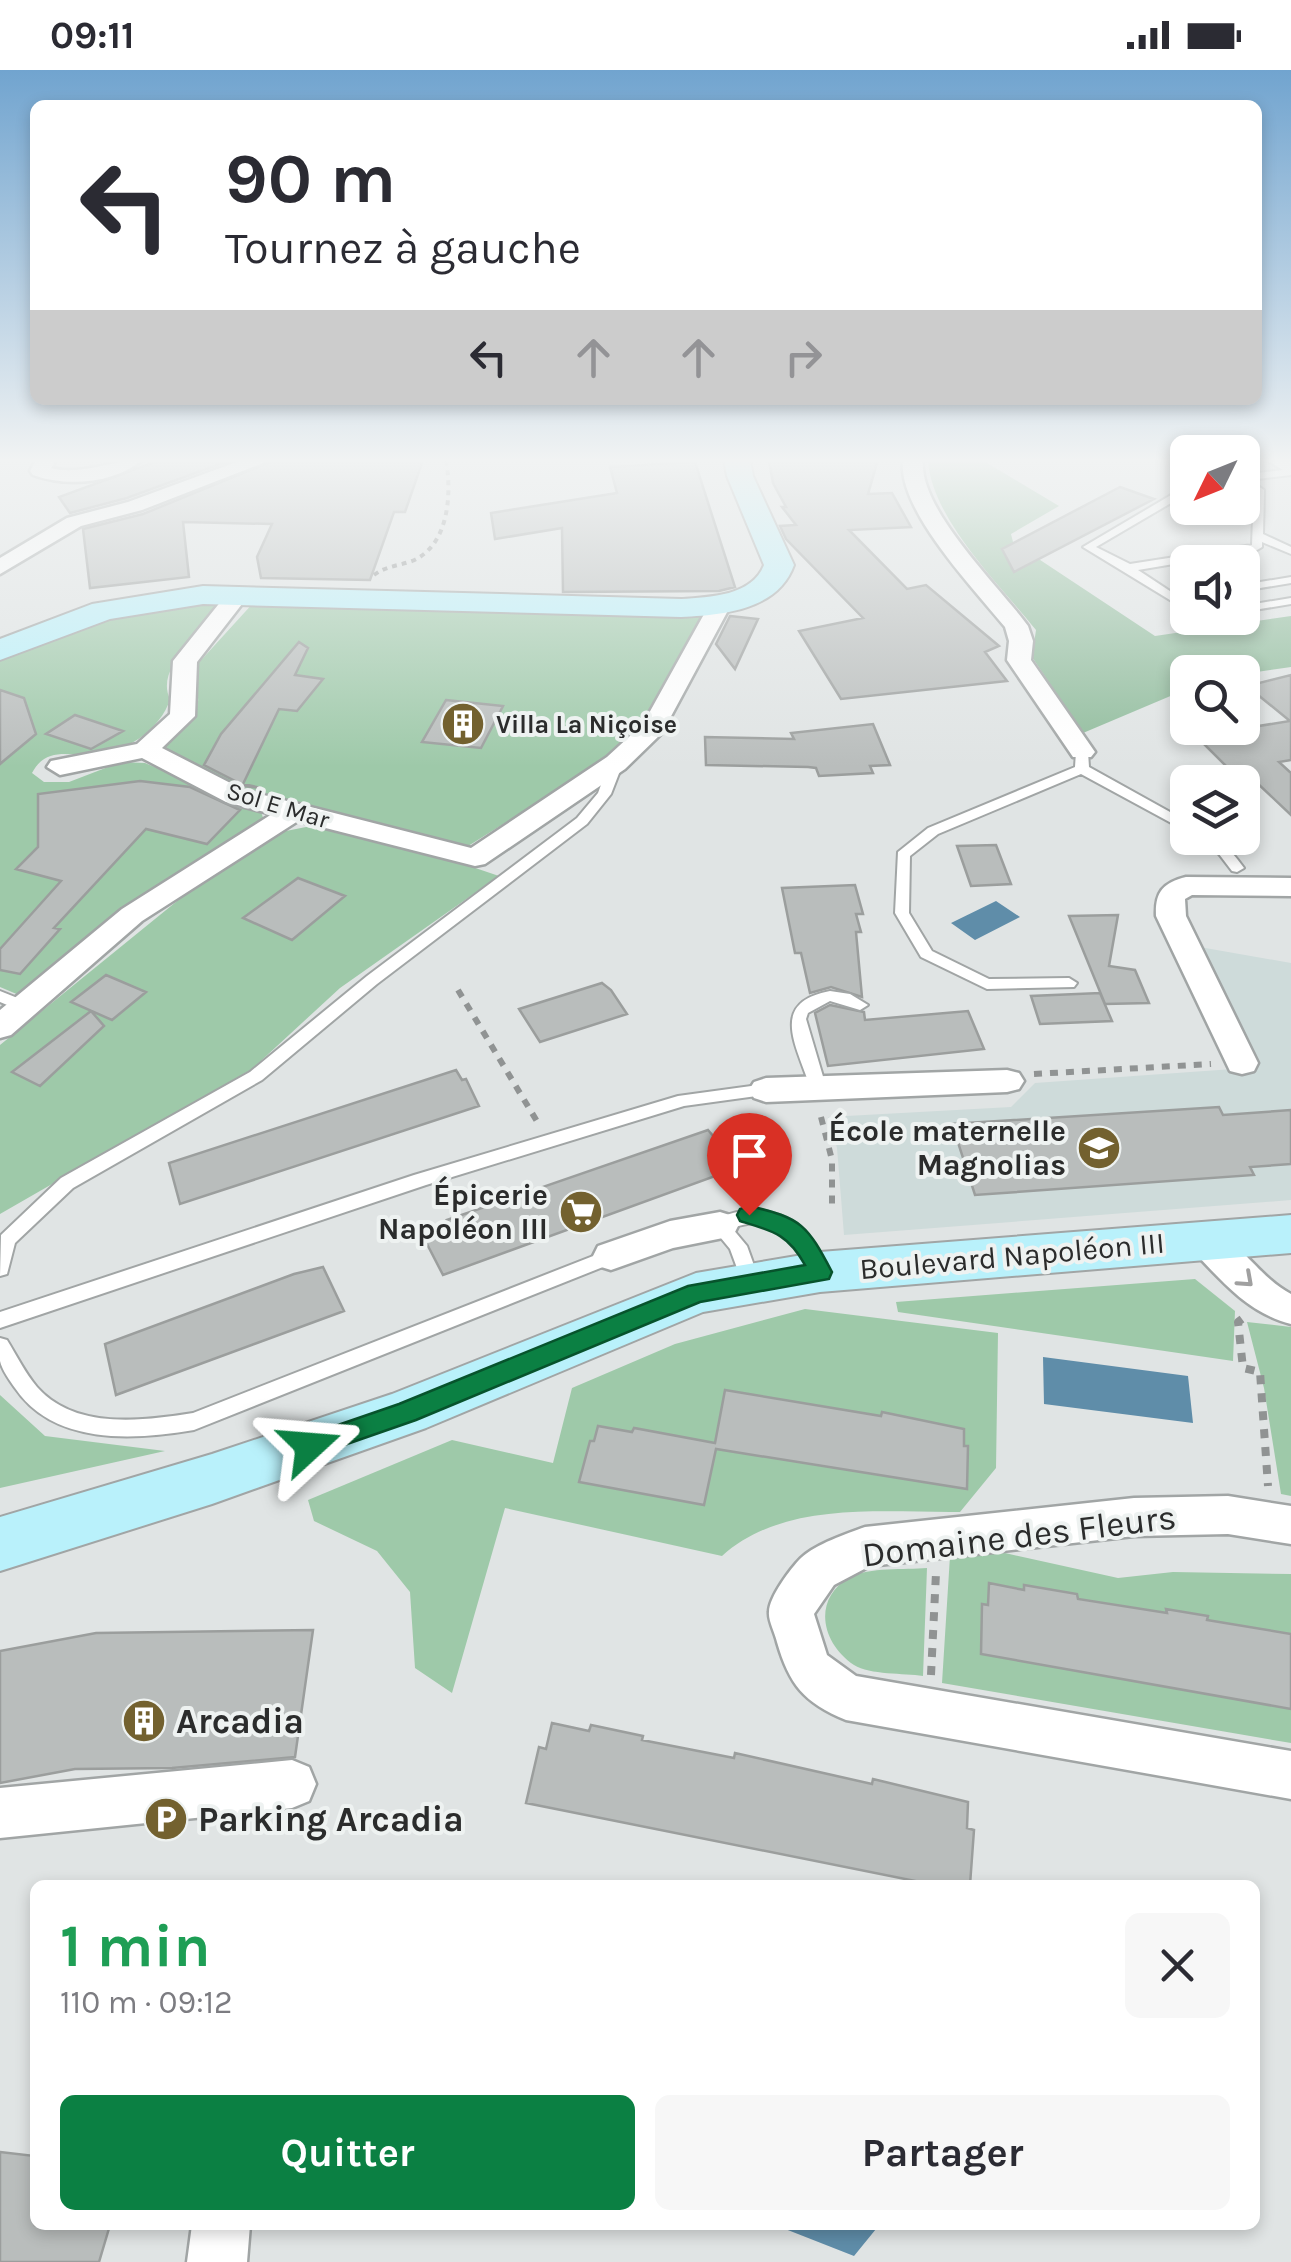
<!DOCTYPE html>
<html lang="fr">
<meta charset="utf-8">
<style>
body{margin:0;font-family:Karla,sans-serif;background:#f7f7f7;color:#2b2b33;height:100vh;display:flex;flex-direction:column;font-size:38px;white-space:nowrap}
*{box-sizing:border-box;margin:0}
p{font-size:32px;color:#7c7c81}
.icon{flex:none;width:55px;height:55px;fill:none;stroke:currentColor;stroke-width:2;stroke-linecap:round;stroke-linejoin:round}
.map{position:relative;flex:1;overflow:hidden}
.details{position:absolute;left:30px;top:1810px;width:1230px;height:350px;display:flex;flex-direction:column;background:#fff;border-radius:15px;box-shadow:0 5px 15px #0003}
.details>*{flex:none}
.hud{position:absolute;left:30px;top:30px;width:1232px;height:305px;border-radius:15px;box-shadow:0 5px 15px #0003;background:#fff;color:#2b2b33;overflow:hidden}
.needle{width:65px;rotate:227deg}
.controls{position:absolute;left:1170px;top:365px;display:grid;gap:20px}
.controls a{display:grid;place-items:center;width:90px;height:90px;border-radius:15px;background:#fff;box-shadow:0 5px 15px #0003;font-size:50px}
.pin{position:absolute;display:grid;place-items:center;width:85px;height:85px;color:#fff;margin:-102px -42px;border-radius:50% 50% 50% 0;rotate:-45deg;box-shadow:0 0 10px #0007}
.pin .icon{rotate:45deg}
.me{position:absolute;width:110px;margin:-55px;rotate:71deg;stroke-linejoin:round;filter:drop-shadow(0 0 8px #0008)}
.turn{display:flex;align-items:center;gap:35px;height:210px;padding:0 30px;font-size:45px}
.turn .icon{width:130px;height:130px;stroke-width:2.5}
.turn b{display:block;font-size:70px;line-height:85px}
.lanes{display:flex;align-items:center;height:95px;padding:0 30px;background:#0003;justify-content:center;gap:50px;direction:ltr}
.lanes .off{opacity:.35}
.round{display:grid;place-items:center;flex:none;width:105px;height:105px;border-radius:15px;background:#f7f7f7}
.headline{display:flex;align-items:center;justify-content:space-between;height:170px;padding:0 30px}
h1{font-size:60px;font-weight:700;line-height:75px;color:#1e9e55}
.button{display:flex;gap:20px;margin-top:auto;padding:20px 30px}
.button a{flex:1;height:115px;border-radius:15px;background:#0b8043;color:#fff;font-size:40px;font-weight:700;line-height:115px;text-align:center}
.button a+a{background:#f7f7f7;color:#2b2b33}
.status{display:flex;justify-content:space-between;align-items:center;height:70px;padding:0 50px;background:#fff;direction:ltr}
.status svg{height:28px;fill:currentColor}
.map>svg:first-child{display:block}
.built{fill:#cedbda}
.green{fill:#9ec9a9}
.forest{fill:#90bc9c}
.water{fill:#5f8da9}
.building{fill:#b9bdbc;stroke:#9b9e9d;stroke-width:2.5}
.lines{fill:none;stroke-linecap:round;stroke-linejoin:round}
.lane-casing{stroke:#a1a5a5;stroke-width:4}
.street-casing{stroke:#a1a5a5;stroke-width:5}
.secondary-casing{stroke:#a1a5a5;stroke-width:4}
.path-far2{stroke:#909393;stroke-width:4;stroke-dasharray:5 5;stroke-linecap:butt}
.path-far1{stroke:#909393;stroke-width:6;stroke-dasharray:8 8;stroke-linecap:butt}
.path{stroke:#909393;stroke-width:8;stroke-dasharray:9 9;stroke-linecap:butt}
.lane{fill:#fff;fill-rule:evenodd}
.street{fill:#fff;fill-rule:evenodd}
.secondary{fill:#b9f1fb;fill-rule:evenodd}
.oneway{stroke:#a0a0a0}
.route{fill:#0b8043;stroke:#07532c;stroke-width:2.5}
.labels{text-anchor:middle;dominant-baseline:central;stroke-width:8;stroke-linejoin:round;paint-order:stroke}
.far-poi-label{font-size:25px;font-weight:bold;fill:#2b2c2c;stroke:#eef2f1;text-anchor:start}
.far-street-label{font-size:25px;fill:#2b2c2c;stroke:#eef2f1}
.poi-label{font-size:30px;font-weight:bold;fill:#2b2c2c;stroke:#eef2f1;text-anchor:end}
.street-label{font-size:30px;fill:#2b2c2c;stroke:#eef2f1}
.near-street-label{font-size:35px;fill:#2b2c2c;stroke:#eef2f1}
.near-poi-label{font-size:35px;font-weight:bold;fill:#2b2c2c;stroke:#eef2f1;text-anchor:start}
</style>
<div class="status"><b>09:11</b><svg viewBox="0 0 49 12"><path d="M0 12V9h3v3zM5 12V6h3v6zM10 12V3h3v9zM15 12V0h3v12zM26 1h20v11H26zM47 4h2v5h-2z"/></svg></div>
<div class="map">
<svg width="1291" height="2192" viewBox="0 0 1291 2192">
<rect width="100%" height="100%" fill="#e0e4e4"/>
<path class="built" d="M1194,876L1291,893V1130L844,1165L837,1078L828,1047L1011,1037L1035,1013L1233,999Z"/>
<path class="green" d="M216,531L222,538C204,559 154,598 170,629C161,660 122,686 88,685C66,685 45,678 32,703L44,712H69L121,692L145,693L261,742L265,753L26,928L0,917V590L115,544Z
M255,531L700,541L707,551L652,649L629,675L465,778L238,723L161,686C167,665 194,657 198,632C199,623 194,610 193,599Z
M316,755L425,781L499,806L340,918L252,999L0,1144V975L187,823L281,762Z
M1195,1209L1235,1241L1233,1291L898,1242L896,1232Z
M805,1239L998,1263L996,1398L960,1442C882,1443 784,1430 722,1486L505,1438L452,1623L415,1598L410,1522L377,1481L314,1451L308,1430L452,1370L553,1393L572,1318L675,1274Z
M1247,1252L1291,1257V1426L1281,1424L1264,1318Z
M0,1325L45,1366L165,1381L0,1418Z
M1005,1483L1118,1508L1173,1502L1291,1504V1673L942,1613L950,1486Z
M927,1498L923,1606C904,1603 870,1605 854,1595C821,1573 812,1529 850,1507C869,1497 905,1500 927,1498Z"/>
<path class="forest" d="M928,390H982L1059,436L1011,464L1013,472L1155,566L1291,546V597L1243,604L1188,602L1187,619L1083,663L1032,587L1036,560C1000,515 931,448 928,390Z"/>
<path class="water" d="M996,831L1020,847L975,870L951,853Z
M1043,1287L1188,1306L1193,1353L1044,1334Z
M775,2155H874L876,2159L854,2186Z"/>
<path class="building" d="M160,390H231L127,428L70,443L59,427Z
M275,390H423L405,442H394L370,510L261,508L257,487L272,454L183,452L189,507L90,518L83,459L143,444Z
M878,390L868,424L892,423L911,457L849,460L907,519L926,515L999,576L985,582L1007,611L841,629L799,561L863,548L786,469L780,456L796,455L782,437H786L773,413L769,391Z
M695,392L735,517L719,521L563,522L562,458L495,469L491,443L617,423L610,397Z
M1120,417L1154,429L1014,502L1002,479Z
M730,546L758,549L735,599L716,574Z
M299,572L308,578L295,605L323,609L297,641L279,639L243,714L261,718L245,716L204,695L221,664Z
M1291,605V690L1279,692L1291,703V745L1254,710L1249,711L1236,699L1230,700L1196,666L1290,651L1247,616Z
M0,620L24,628L36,664L0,694Z
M446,630L503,636L481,678L422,672Z
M75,645L123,661L91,679L46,664Z
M873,654L890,695L870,696L873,703L819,706L816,698L808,697L706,695L705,667L794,669L791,663Z
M140,711L190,717L240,740L207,774L146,759L54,858L60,859L20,904L0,900V879L61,811L16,799L38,777V724Z
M996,775L1011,814L971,816L957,776Z
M298,808L345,826L292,870L243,848Z
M855,815L863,844H856L861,862H856L862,927L831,917L810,923L801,883H795L782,818Z
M1118,845L1109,896L1135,900L1149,933L1105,934L1069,846Z
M106,905L146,922L112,950L71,932Z
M602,913L611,920L627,944L540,972L519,939Z
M1100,923L1112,951L1040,954L1031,926Z
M830,935L864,942L865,950L968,941L984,979L828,996L815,943Z
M91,941L104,956L40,1016L12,1002Z
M456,1000L462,1010L466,1009L479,1036L180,1134L169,1093Z
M1219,1037L1223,1045L1291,1040V1094L1250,1097L1254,1105L975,1125L952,1054Z
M708,1060L740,1097L443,1205L427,1174L423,1162L449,1153L447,1150Z
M323,1197L344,1241L116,1325L105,1274L294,1204Z
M725,1320L881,1346L882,1342L964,1359V1376H968L967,1419L716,1379L704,1435L579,1412L590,1371H594L598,1356L632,1362L634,1358L715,1373Z
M989,1513L1024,1520V1515L1077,1524L1078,1529L1167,1543L1166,1539L1208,1546L1207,1550L1291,1564V1639L981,1584L982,1534L988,1535Z
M313,1560L295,1687L172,1698L75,1699L0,1713V1581L96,1563Z
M552,1653L589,1661L591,1655L643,1666L642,1670L734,1688L735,1683L872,1714L873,1709L968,1732L967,1758L974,1760L970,1815H935L526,1733L539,1677L546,1679Z
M0,2082L35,2086V2155H110L99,2192H0Z"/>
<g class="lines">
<g class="lane-casing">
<path id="lane" d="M1291,399V405L1249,410L1264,420L1263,464L1291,477V484L1262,472V477L1257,480L1138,500L1188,533V541L1083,477L1188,415V423L1096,477L1130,494L1252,475L1254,421L1242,414V405Z
M1291,507V513L1242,521V515Z
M1291,528V534L1242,542V536Z
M1082,678L1088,682L1089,697L1188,752V762L1081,704L938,764L910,786L909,843L932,881L989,909L1069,908L1077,913L1074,917L987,919L921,887L895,843L898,782L928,758L1075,697L1076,682Z
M616,689L623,693L611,724L587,754L377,914L262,1010L73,1118L15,1173L7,1204L0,1206L1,1165L61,1108L250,1002L367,906L577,748L598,723L609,693Z
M1196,768C1220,767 1231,780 1244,798L1237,802L1232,801L1219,784Z
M0,921L30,933L32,937L24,942L0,932Z
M830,921L850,924L868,935L860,940L830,931L808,943L806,949L827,1020L819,1026L811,1020C798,977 767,933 830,921Z
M766,1014L772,1016L774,1020L772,1024L684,1036L426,1115L0,1258V1242L414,1105L678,1026Z
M761,1140C804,1148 810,1165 829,1201L827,1206H813C795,1172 779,1141 732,1158L747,1176L760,1212L758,1217H744L730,1179L711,1156C722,1142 744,1140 761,1140Z
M611,1179L618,1181L620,1186L618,1191L194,1360C135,1370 54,1376 15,1318C10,1311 2,1300 0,1291C0,1285 0,1275 0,1268L7,1270C17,1286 25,1303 37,1317C75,1360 142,1351 193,1343Z"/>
</g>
<g class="street-casing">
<path id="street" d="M36,390H56L51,398C81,406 111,390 142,390C114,414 66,417 33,405L30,401Z
M242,390H271L142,440L81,456L0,504V488L67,448L128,432Z
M903,390H923C918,439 999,516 1028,556L1033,571L1031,590L1095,682L1091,687H1073L1007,590L1009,571L1005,557C974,519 897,439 903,390Z
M1267,390H1291V405Z
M238,518L249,525L197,592L195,646L162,678L244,720L471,778L607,687L643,654L713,528L721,526L732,533L662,663L625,699L485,794L475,796L298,751L142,851L11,965L0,968V940L122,839L272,744L226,732L142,688L60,705L47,697L51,691L137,674L170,644L173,591L230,520Z
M1186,807L1291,808V826L1192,825L1185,829L1186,846L1258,993L1254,1001L1242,1004L1230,1001L1156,846C1155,823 1162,813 1186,807Z
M1007,1000L1019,1003L1024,1011L1019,1019L1007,1022L766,1032L754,1028L749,1020L754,1012L766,1008Z
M720,1142L733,1146L738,1156L733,1166L673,1178L611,1200L598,1196L593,1186L598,1176L670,1151Z
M1206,1157C1239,1168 1259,1208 1291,1224V1254C1248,1243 1223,1212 1193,1181L1188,1171L1193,1161Z
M1228,1426L1291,1436V1474L1228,1464L1134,1466L870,1496L834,1515L814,1544L827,1585L856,1606L1291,1681V1729L846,1650C804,1633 789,1614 777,1572C775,1563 768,1550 769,1542C769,1527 791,1498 801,1488C816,1474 846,1464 865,1457L1134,1428Z
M292,1690L309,1697L316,1714L309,1731L292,1738L0,1768V1718Z
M192,2155H250L247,2192H187Z"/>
</g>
<g class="secondary-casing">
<path id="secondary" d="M724,390H750L753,406L794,495C778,540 723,545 681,547L203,534L110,549L0,590V569L92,534L203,516L681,529C710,527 752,526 764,495L727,406Z
M1291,1145V1183L820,1222L703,1242L426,1358L212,1434L0,1501V1447L212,1384L392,1324L696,1203L820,1182Z"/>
</g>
<path class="path-far2" d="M374,505C386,496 398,496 412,491C449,476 452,424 446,390"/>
<path class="path-far1" d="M458,920L538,1053
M1034,1004L1211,994
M821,1047L832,1090V1134"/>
<path class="path" d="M1242,1249L1238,1252L1243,1298L1260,1302L1268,1416
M931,1605L936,1503"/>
<use href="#lane" class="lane"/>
<use href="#street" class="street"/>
<use href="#secondary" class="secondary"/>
</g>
<defs><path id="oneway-chevron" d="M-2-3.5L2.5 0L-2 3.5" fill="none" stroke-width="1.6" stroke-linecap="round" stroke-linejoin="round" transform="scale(2.5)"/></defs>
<use class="oneway" href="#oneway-chevron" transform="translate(1246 1210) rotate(42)"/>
<linearGradient id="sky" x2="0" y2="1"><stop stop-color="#71a4cf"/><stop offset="0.56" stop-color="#f1f3f3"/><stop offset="1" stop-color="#f1f3f3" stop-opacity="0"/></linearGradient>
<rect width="1291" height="697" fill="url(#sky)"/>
<path class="route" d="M749,1136C802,1148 807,1155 832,1202L829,1209L700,1232L416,1350L310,1387L300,1384L296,1376L300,1368L399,1334L688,1216L805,1195C788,1164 773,1161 740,1151L737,1145L740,1139Z"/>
<defs>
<g id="building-disc" transform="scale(2.25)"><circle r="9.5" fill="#73612f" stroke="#eef2f1"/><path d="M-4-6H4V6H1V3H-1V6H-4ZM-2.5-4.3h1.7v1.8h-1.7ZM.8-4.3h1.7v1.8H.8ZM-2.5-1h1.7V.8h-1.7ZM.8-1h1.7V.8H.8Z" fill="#fff"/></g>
<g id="school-disc" transform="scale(2.25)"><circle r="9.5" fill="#73612f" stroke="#eef2f1"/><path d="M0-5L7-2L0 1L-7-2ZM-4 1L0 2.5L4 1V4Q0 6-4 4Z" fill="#fff"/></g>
<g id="supermarket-disc" transform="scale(2.25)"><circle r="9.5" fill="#73612f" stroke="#eef2f1"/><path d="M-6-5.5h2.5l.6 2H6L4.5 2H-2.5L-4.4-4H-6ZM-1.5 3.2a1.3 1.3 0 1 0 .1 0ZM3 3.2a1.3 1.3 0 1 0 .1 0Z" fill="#fff"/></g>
<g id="parking-disc" transform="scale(2.25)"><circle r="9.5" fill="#73612f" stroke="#eef2f1"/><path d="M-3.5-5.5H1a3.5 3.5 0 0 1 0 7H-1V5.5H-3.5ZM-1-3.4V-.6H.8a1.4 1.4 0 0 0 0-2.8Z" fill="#fff"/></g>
</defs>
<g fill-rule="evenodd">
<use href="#building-disc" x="463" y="654"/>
<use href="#school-disc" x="1099" y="1078"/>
<use href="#supermarket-disc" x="581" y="1142"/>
<use href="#building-disc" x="144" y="1651"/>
<use href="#parking-disc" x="166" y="1749"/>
</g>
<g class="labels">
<g class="far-poi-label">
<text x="496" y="654">Villa La Niçoise</text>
</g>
<g class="far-street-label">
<text transform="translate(278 735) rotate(17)">Sol E Mar</text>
</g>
<g class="poi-label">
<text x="1066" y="1061">École maternelle<tspan x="1066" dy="34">Magnolias</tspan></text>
<text x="548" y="1125">Épicerie<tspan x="548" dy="34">Napoléon III</tspan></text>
</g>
<g class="street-label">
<text transform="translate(1012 1186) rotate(-5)">Boulevard Napoléon III</text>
</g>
<g class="near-street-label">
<text transform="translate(1019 1466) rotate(-7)">Domaine des Fleurs</text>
</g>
<g class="near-poi-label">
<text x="176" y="1651">Arcadia</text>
<text x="198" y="1749">Parking Arcadia</text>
</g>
</g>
</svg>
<div class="controls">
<a><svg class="needle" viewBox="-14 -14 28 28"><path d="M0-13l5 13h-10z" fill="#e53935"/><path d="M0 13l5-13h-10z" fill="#7c7c81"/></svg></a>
<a><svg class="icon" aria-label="sound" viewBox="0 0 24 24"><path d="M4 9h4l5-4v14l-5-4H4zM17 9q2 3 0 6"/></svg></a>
<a><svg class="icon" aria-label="search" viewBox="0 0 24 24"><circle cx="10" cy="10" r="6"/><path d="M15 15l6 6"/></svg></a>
<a><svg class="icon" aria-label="layers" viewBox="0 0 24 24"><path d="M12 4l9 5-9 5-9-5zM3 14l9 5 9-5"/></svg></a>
</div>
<div class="pin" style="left:749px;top:1145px;background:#d93025"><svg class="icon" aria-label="arrive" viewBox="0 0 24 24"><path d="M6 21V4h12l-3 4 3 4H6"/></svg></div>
<svg class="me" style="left:310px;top:1376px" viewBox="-20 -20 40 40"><path d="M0-17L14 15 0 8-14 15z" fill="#0b8043" stroke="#fff" stroke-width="4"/></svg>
<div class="hud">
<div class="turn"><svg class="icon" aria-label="left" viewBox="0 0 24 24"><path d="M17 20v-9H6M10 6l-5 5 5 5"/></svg><div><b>90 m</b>Tournez à gauche</div></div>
<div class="lanes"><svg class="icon" aria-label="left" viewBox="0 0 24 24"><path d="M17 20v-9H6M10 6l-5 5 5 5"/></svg><svg class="icon off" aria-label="ahead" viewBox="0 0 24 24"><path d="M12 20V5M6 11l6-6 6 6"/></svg><svg class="icon off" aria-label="ahead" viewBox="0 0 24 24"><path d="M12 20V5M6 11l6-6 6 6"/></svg><svg class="icon off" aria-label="right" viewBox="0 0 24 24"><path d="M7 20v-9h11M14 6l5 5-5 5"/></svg></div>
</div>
<section class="details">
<div class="headline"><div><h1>1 min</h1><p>110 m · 09:12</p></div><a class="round"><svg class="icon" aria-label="close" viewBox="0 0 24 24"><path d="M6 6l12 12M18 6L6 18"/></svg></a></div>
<div class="button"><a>Quitter</a><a>Partager</a></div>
</section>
</div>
